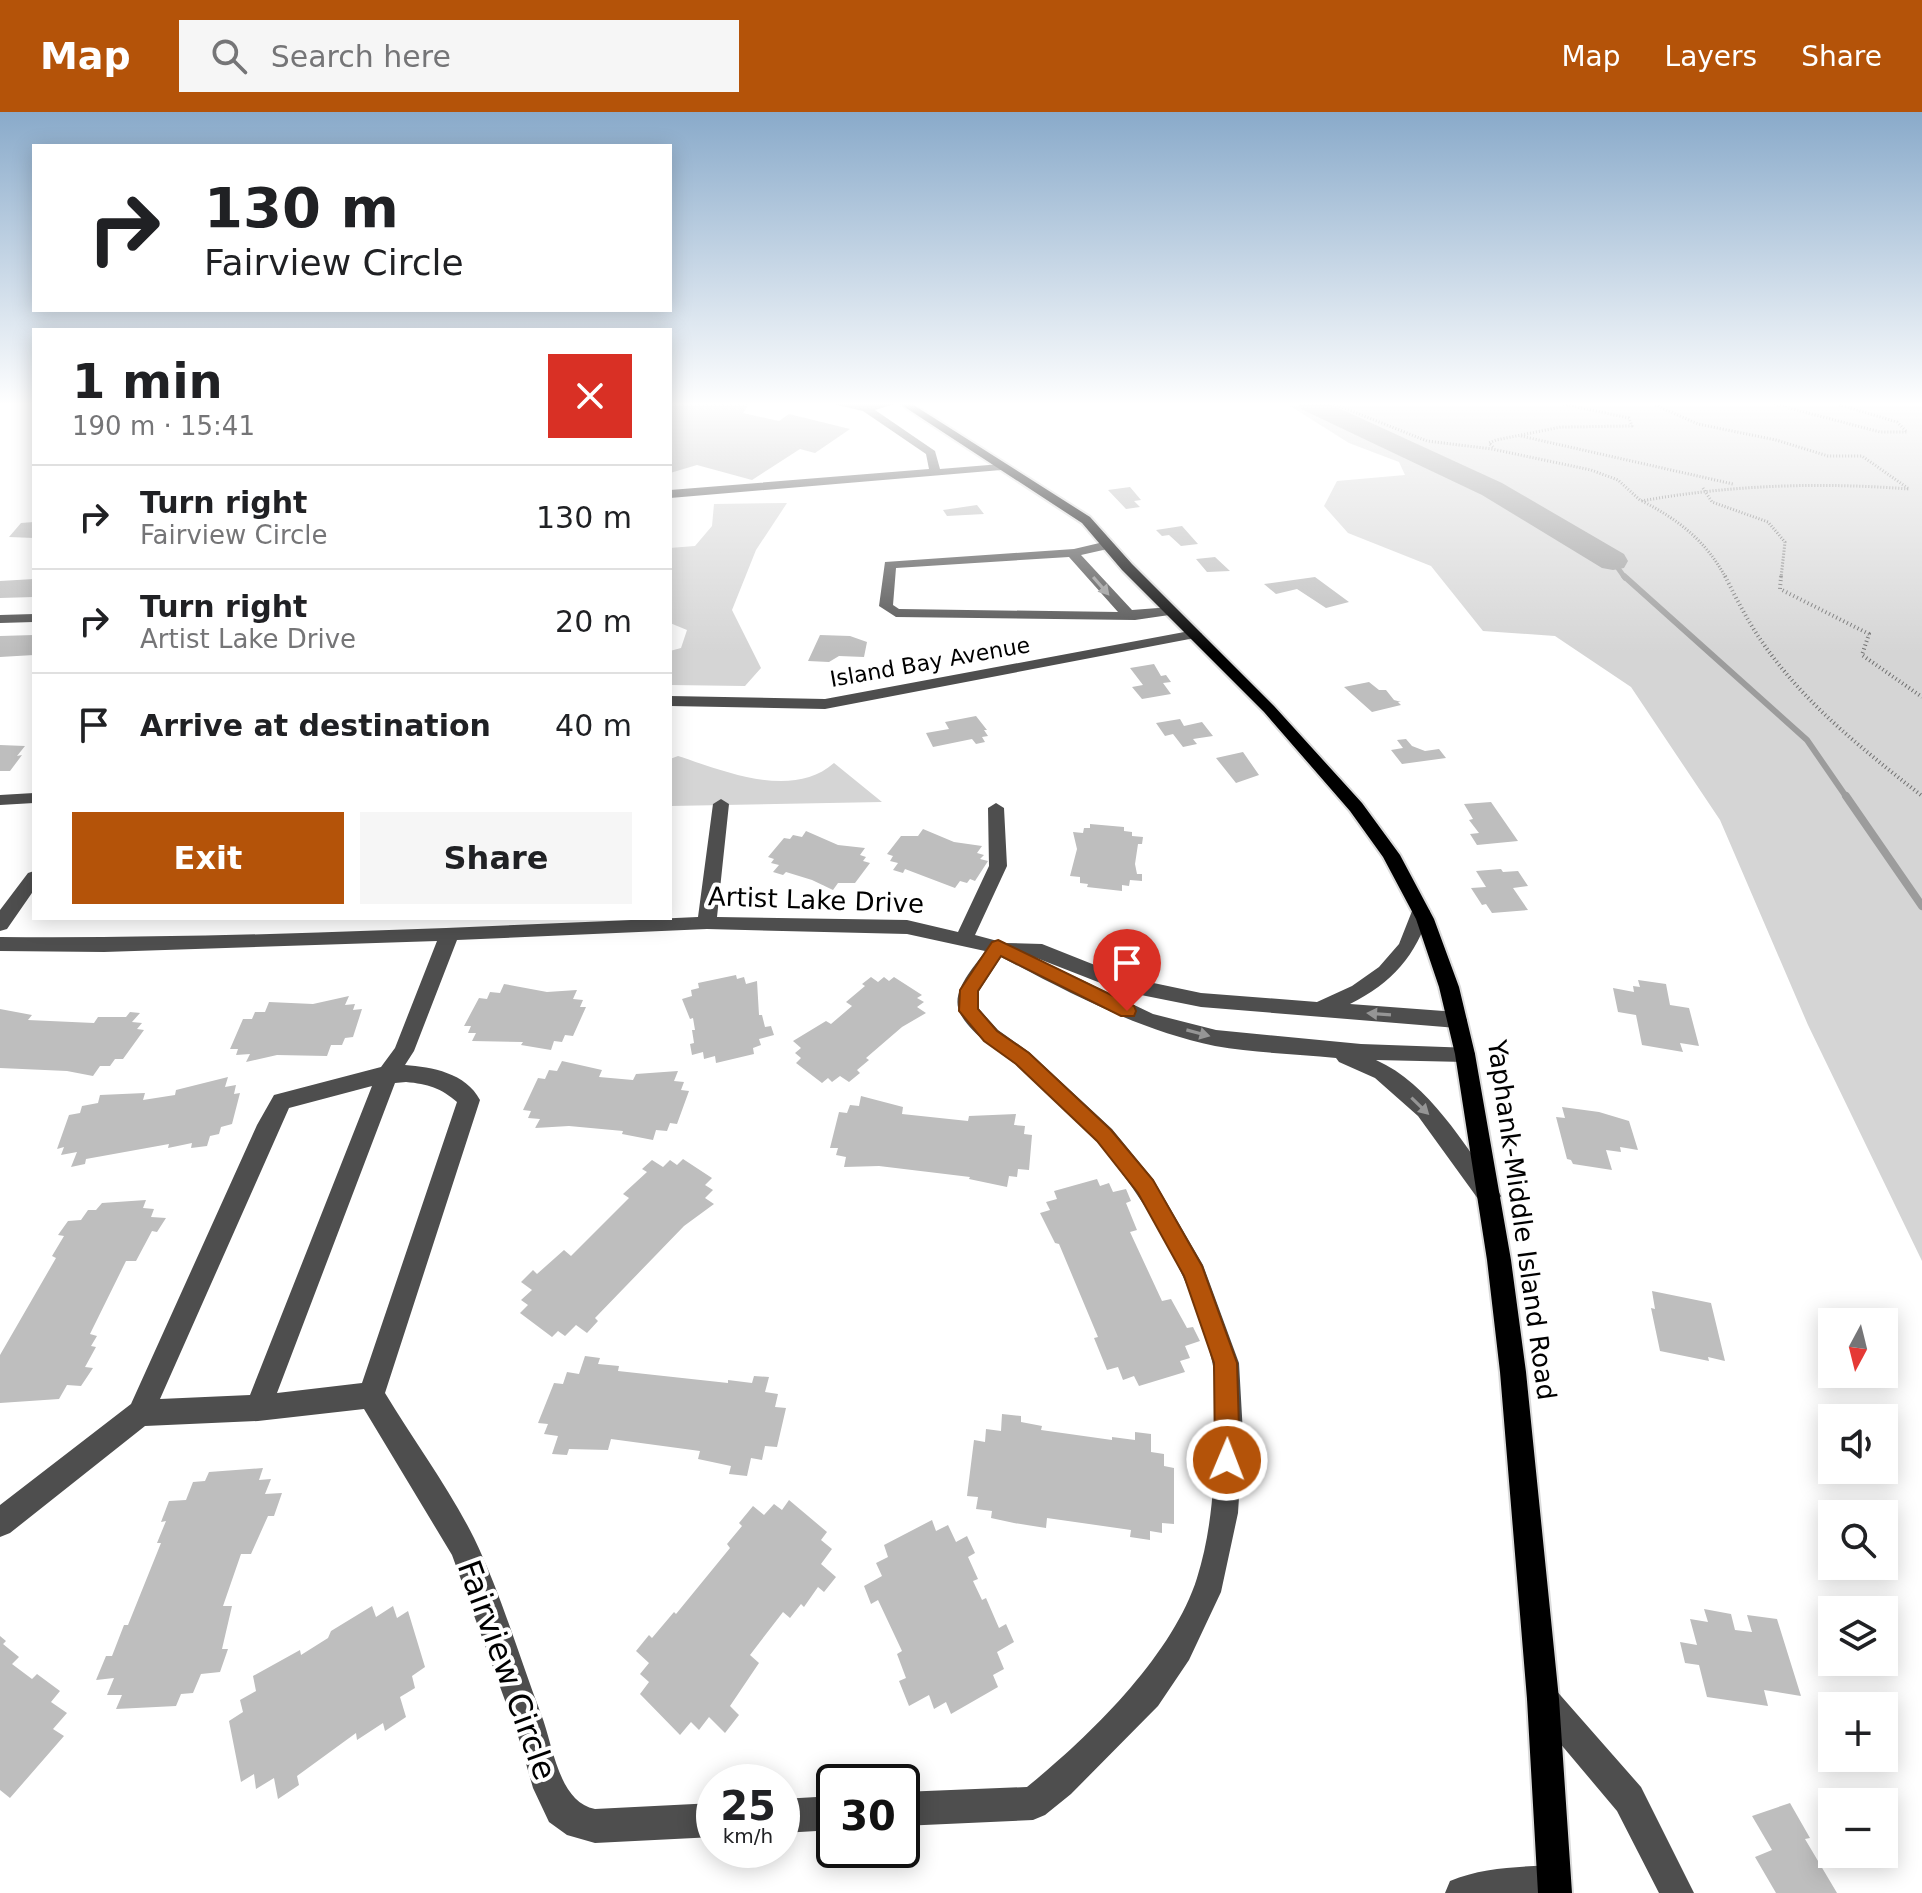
<!DOCTYPE html>
<meta charset="utf-8">
<style>
body{margin:0;font-family:"DejaVu Sans",sans-serif;background:#f6f6f6;color:#202124;height:100vh;display:flex;flex-direction:column;font-size:30px;white-space:nowrap}
*{box-sizing:border-box;margin:0}
p{font-size:26px;color:#757577}
.icon{flex:none;width:44px;height:44px;fill:none;stroke:currentColor;stroke-width:2;stroke-linecap:round;stroke-linejoin:round}
.map{position:relative;flex:1;overflow:hidden}
.sheet{position:absolute;left:32px;top:216px;width:640px;height:592px;display:flex;flex-direction:column;background:#fff;border-radius:0px;box-shadow:0 4px 20px #0003}
.sheet>*{flex:none}
.guide{position:absolute;left:32px;top:32px;width:640px;height:168px;border-radius:0px;box-shadow:0 4px 20px #0003;background:#fff;color:#202124;overflow:hidden}
.needle{width:52px;rotate:187deg}
.buttons{position:absolute;left:1818px;top:1196px;display:grid;gap:16px}
.buttons a{display:grid;place-items:center;width:80px;height:80px;border-radius:0px;background:#fff;box-shadow:0 4px 20px #0003;font-size:40px}
.speed{position:absolute;left:696px;top:1652px;display:flex;gap:16px;font-size:40px;font-weight:700;text-align:center}
.speed>*{display:grid;place-content:center;width:104px;height:104px;border-radius:50%;background:#fff;box-shadow:0 4px 20px #0003;line-height:1}
.speed small{font-size:20px;font-weight:400}
.speed .limit{border:4px solid #111;border-radius:12px;background:#fff;color:#111}
.pin{position:absolute;display:grid;place-items:center;width:68px;height:68px;color:#fff;margin:-82px -34px;border-radius:50% 50% 50% 0;rotate:-45deg;box-shadow:0 0 8px #0007}
.pin .icon{rotate:45deg}
.me{position:absolute;width:88px;margin:-44px;rotate:1deg;stroke-linejoin:round;filter:drop-shadow(0 0 6px #0008)}
.turn{display:flex;align-items:center;gap:28px;height:168px;padding:0 40px;font-size:36px}
.turn .icon{width:104px;height:104px;stroke-width:2.5}
.turn b{display:block;font-size:56px;line-height:68px}
.round{display:grid;place-items:center;flex:none;width:84px;height:84px;border-radius:0px;background:#f6f6f6}
.overview{display:flex;align-items:center;justify-content:space-between;height:136px;padding:0 40px}
h1{font-size:48px;font-weight:800;line-height:60px}
.action{display:flex;gap:16px;margin-top:auto;padding:16px 40px}
.action a{flex:1;height:92px;border-radius:0px;background:#b45309;color:#fff;font-size:32px;font-weight:800;line-height:92px;text-align:center}
.action a+a{background:#f6f6f6;color:#202124}
ul{padding:0;list-style:none}
li{display:flex;align-items:center;gap:24px;height:104px;padding:0 40px;border-top:2px solid #e0e0e0}
li div{flex:1}
li b{display:block;font-size:30px}
li em{font-style:normal}
header{display:flex;align-items:center;gap:48px;box-sizing:border-box;height:112px;padding:0 40px;background:#b45309;color:#fff}
header strong{font-size:38px}
nav{display:flex;gap:44px;margin-inline-start:auto;font-size:28px}
.search{width:560px;height:72px;background:#f6f6f6;display:flex;align-items:center;gap:20px;box-sizing:border-box;padding:0 28px;border-radius:0px;color:#757577;font-size:30px}
.map>svg:first-child{display:block}
.green{fill:#d5d5d5}
.lines{fill:none;stroke-linecap:round;stroke-linejoin:round}
.stream-far2{stroke:#9c9c9c;stroke-width:5}
.stream-far1{stroke:#9c9c9c;stroke-width:6}
.stream{stroke:#9c9c9c;stroke-width:8}
.river{fill:#9c9c9c;fill-rule:evenodd}
.building{fill:#bebebe}
.major-casing{stroke:#dbdbdb;stroke-width:4}
.path-far1{stroke:#707070;stroke-width:3;stroke-dasharray:1 2;stroke-linecap:butt}
.path{stroke:#707070;stroke-width:4;stroke-dasharray:1 3;stroke-linecap:butt}
.minor{fill:#4e4e4e;fill-rule:evenodd}
.major{fill:#000;fill-rule:evenodd}
.oneway{fill:#959595}
.route{fill:#b45309;stroke:#753606;stroke-width:2}
.labels{text-anchor:middle;dominant-baseline:central;stroke-width:8;stroke-linejoin:round;paint-order:stroke}
.far-street-label{font-size:22px;fill:#000;stroke:#fff}
.street-label{font-size:26px;fill:#000;stroke:#fff}
.near-street-label{font-size:32px;fill:#000;stroke:#fff}
</style>
<header>
<strong>Map</strong>
<div class="search"><svg class="icon" aria-label="search" viewBox="0 0 24 24"><circle cx="10" cy="10" r="6"/><path d="M15 15l6 6"/></svg>Search here</div>
<nav><a>Map</a><a>Layers</a><a>Share</a></nav>
</header>
<div class="map">
<svg width="1922" height="1781" viewBox="0 0 1922 1781">
<rect width="100%" height="100%" fill="#fff"/>
<path class="green" d="M1287,292H1922V1149L1808,913L1720,708L1631,575L1555,524L1483,519L1431,454L1348,421L1324,394L1337,369L1405,363L1399,350L1349,331Z
M787,391L756,438L732,498L761,556L745,574L670,573V539L681,536L687,518L670,511V436L695,434L712,414L714,392Z
M678,644C724,659 792,688 834,651L882,690L670,694V647Z"/>
<g class="lines">
<path class="stream-far2" d="M1613,449L1625,466"/>
<path class="stream-far1" d="M1624,464L1807,628L1847,686"/>
<path class="stream" d="M1846,684L1922,794"/>
<path class="river" d="M1298,292H1330L1502,371L1624,442L1628,449L1624,456L1613,458L1602,456L1482,383L1301,297Z"/>
</g>
<path class="building" d="M670,292H749L743,301L779,309L789,302L850,317L815,341L800,337L752,368L697,353L670,361Z
M1130,375L1141,388L1134,389L1140,395L1126,397L1108,378Z
M977,393L984,402L947,404L943,398Z
M34,410V426L9,425L21,411Z
M1182,414L1198,432L1181,434L1169,423L1162,424L1156,418Z
M1215,445L1230,459L1207,460L1196,447Z
M1315,465L1349,490L1326,496L1297,477L1276,482L1264,472Z
M34,467V485L0,486V469Z
M34,523V543L0,545V524Z
M820,523L850,524L867,530L864,545L839,544L829,550L808,549Z
M1154,552L1161,564L1166,563L1171,570L1163,571L1171,582L1142,587L1132,575L1143,573L1130,556Z
M1369,570L1379,578H1386L1394,588L1401,590H1398L1401,593L1372,600L1344,575Z
M976,604L987,618H984L988,624L982,625L985,630L976,632L972,627L933,635L926,621L949,617L945,610Z
M1180,607L1184,614L1202,610L1213,624L1193,627L1197,632L1183,635L1173,622L1165,624L1156,611Z
M1406,627L1412,634L1425,639L1439,637L1446,646L1402,652L1391,638L1403,636L1397,628Z
M0,633L25,634L17,644L22,643L10,659H0Z
M1243,640L1259,663L1236,671L1216,646Z
M1491,690L1518,729L1477,733L1470,722L1479,721L1469,708L1473,707L1464,692Z
M1090,712L1124,715V719L1132,720V724L1143,725L1142,732H1138L1135,752L1137,762H1142V769L1130,768L1129,774L1122,773V779L1087,775L1088,772L1080,771V765L1070,764L1077,737L1073,720L1083,721L1084,716H1090Z
M923,717L954,730L982,734L977,741L984,743L980,747L988,749L975,769L970,767L967,771L960,769L955,776L905,757L903,761L893,758L898,751L890,749L893,744L887,742L901,724H918Z
M806,719L838,733L865,736L860,743L866,745L863,749L870,751L855,771H838L833,778L812,768L786,760L783,763L773,760L779,753L771,751L774,747L768,745L784,726L790,727L793,723L802,725Z
M1501,757L1503,760L1518,759L1528,774L1513,776L1528,798L1492,801L1486,792L1482,793L1471,776L1486,775L1476,759Z
M736,863L737,867L744,865L746,872L757,869L759,903H762L765,915L771,914L774,923L759,927L761,933L753,936L754,942L716,951L715,944L704,947L703,940L692,943L690,932L694,931L692,918H695L693,906L690,907L682,887L692,884L691,878L699,876L698,871Z
M871,865L878,870L884,865L889,869L894,865L922,883L917,886L924,890L917,895L926,901L902,915L866,946L869,948L857,958L860,961L849,970L840,964L832,970L828,966L822,971L796,951L801,946L795,941L801,936L793,929L826,909L831,912L852,894L846,890L865,874L862,872Z
M1638,868L1666,872L1670,893L1689,896L1699,934L1680,931L1683,940L1642,933L1636,903L1618,900L1613,876L1634,880L1633,874L1640,875Z
M504,872L547,880L577,878L573,887L583,888L580,895H586L573,924L565,923L562,930L554,929L551,938L521,933L523,930L472,929L476,921H468L471,914H464L479,886L487,887L490,880L500,881Z
M349,884L345,893L355,892L353,898L362,897L353,925L345,926L342,933H331L327,944L277,943L246,950L250,942L236,943L238,937H230L243,907H252L255,900H265L269,890L313,892Z
M0,897L32,903L28,908L94,911L98,905H126L130,900L140,901L132,910L142,911L137,917L144,918L123,947H115L110,954H100L93,964L67,959L0,956Z
M562,949L602,958L599,965L633,968L636,962L678,959L674,969L684,970L681,978L689,979L677,1012L670,1011L667,1019L656,1018L653,1028L622,1022L623,1019L569,1014L535,1016L540,1007L528,1006L531,999L523,998L538,966L545,967L549,958L557,959Z
M228,965L225,975L236,973L234,982L240,981L232,1012L221,1015L219,1022L210,1024L207,1034L191,1036L192,1031L168,1036L169,1032L86,1047L85,1052L71,1055L77,1040L61,1043L64,1035L57,1037L69,1003L80,1001L82,994L98,991L100,983L145,981L143,988L175,983L176,978Z
M861,984L903,995L902,1002L968,1009L969,1004L1016,1002L1014,1013L1025,1014L1024,1022L1032,1023L1029,1058L1018,1057L1017,1065L1009,1064L1007,1075L969,1067L970,1065L879,1054L844,1055L846,1045L836,1043L838,1036H830L839,1000L847,1001L850,993L859,994Z
M1562,995L1599,1000L1629,1009L1638,1038L1620,1035L1621,1040L1606,1038L1612,1058L1573,1052L1571,1048L1567,1047L1556,1005L1565,1006Z
M683,1047L712,1066L705,1073L713,1078L705,1086L714,1092L684,1114L595,1206L598,1209L587,1221L576,1213L565,1224L558,1219L552,1225L520,1201L528,1193L521,1188L532,1178L521,1170L533,1158L537,1162L564,1138L571,1144L629,1086L623,1082L647,1060L642,1057L652,1048L663,1055L670,1048L677,1053Z
M1097,1067L1100,1074L1109,1071L1113,1080L1126,1077L1131,1089L1126,1091L1137,1118L1130,1120L1162,1189L1171,1187L1187,1216L1193,1215L1200,1229L1185,1234L1190,1246L1180,1249L1185,1260L1139,1274L1134,1264L1123,1268L1118,1255L1107,1258L1094,1226L1098,1225L1059,1132L1055,1131L1040,1101L1050,1098L1046,1090L1057,1087L1054,1079Z
M146,1088L143,1096L154,1097L151,1105L166,1106L157,1120L152,1119L136,1149H126L90,1222L97,1224L91,1234L96,1235L85,1255L93,1256L81,1274L67,1273L59,1287L0,1291V1243L56,1146L52,1144L64,1124L58,1123L68,1109L81,1108L88,1098H96L102,1091Z
M1652,1179L1711,1191L1725,1249L1708,1245L1709,1249L1660,1239L1651,1196L1655,1197Z
M585,1244L600,1246L598,1252L619,1254L618,1259L728,1271V1268L752,1271L754,1264L769,1265L765,1280L778,1282L775,1295L786,1296L777,1335L765,1334L762,1348L751,1346L747,1364L729,1362L731,1354L698,1347L700,1339L611,1327L608,1338L569,1337L567,1343L552,1342L558,1324L544,1322L548,1312L538,1311L554,1271L563,1272L567,1260L579,1262Z
M1002,1302L1021,1304V1310L1042,1314L1041,1318L1112,1328V1325L1135,1328V1320L1151,1322V1340L1164,1342V1354L1174,1356V1412L1162,1411V1421L1150,1419V1428L1130,1425L1131,1418L1047,1406L1046,1416L1014,1411L991,1406L992,1399L976,1397L978,1385L967,1384L974,1328L985,1330L986,1317L1001,1319Z
M263,1356L259,1368L271,1367L265,1382L282,1381L274,1404H268L251,1442H241L223,1494H232L222,1537H228L220,1560L201,1562L193,1581L181,1582L176,1594L116,1597L122,1583H107L114,1566L96,1568L106,1544H112L124,1513H128L161,1431H157L166,1409L161,1410L169,1389L186,1388L193,1370L205,1369L209,1360Z
M789,1388L827,1420L821,1428L832,1437L821,1452L836,1465L824,1480L818,1475L804,1495L801,1492L790,1506L783,1500L750,1543L759,1551L730,1594L739,1603L725,1621L709,1605L699,1618L691,1610L680,1623L640,1582L649,1570L640,1562L649,1551L636,1539L649,1523L652,1526L674,1500L676,1502L730,1436L727,1432L742,1414L739,1411L753,1394L764,1403L774,1392L782,1398Z
M932,1408L936,1419L948,1413L956,1430L967,1424L975,1441L968,1445L978,1467L973,1469L982,1488L986,1486L999,1516L1006,1512L1014,1530L997,1540L1004,1557L993,1563L998,1575L951,1602L946,1590L934,1597L929,1583L909,1594L899,1569L906,1566L897,1542L902,1539L878,1488L871,1492L864,1474L882,1464L876,1451L888,1445L884,1433Z
M372,1494L376,1505L393,1494L397,1506L408,1499L425,1555L412,1564L415,1576L400,1585L406,1605L385,1619L383,1611L357,1628L356,1621L297,1664L299,1673L278,1687L274,1666L256,1677L254,1662L241,1670L229,1609L243,1600L240,1588L256,1579L253,1564L300,1538L301,1543L328,1526L331,1519Z
M1704,1497L1731,1502L1735,1518L1752,1520L1747,1503L1777,1507L1801,1584L1764,1578L1768,1594L1707,1585L1699,1553L1685,1551L1680,1530L1697,1533L1690,1507L1708,1510Z
M0,1524L6,1529L3,1532L19,1545L12,1552L32,1567L37,1562L60,1579L51,1590L67,1601L53,1617L64,1624L10,1686L0,1678Z
M1790,1691L1810,1726L1805,1727L1837,1781H1776L1755,1745L1772,1738L1752,1704Z"/>
<g class="lines">
<g class="major-casing">
<path id="major" d="M900,292H912L1090,405L1132,452L1274,594L1362,691L1400,743L1434,807L1459,875L1475,942L1511,1148L1526,1260L1559,1587L1572,1781H1538L1527,1587L1500,1260L1487,1148L1455,942L1439,875L1416,807L1383,745L1350,699L1264,600L1122,458L1082,411Z"/>
</g>
<path class="path-far1" d="M1334,292L1427,329L1492,337L1591,358L1618,368L1641,389C1730,373 1818,370 1909,377L1862,344H1828L1776,328L1698,312L1653,292
M1774,292L1880,320H1907L1897,310L1837,292
M1521,324L1733,372
M1493,335L1489,331L1496,328L1561,315L1632,314L1629,306L1563,292
M1703,376L1712,390L1768,410L1785,430L1781,466
M1642,389C1679,408 1706,429 1726,466"/>
<path class="path" d="M1725,464C1737,488 1749,512 1765,534C1807,594 1865,639 1922,684
M1781,464L1780,477L1869,522L1862,543L1922,585"/>
<path class="minor" d="M833,292H894L875,298L935,339L940,357L1001,352L1007,355L1001,358L670,386V378L929,357L926,342L863,299Z
M1108,429L1112,430V436L1081,443L1132,498L1171,495L1178,499L1176,502L1135,508L896,505L879,494L885,450L1074,437ZM1069,445L1118,500L899,497L893,493L896,456Z
M34,502V510L0,511V503Z
M1195,518L1202,522L1200,525L825,597L670,594V584L825,587Z
M34,681V691L0,693V683Z
M721,687L729,692L717,805L907,808L958,820L989,754L988,696L996,691L1004,696L1007,754L975,823L1005,831L1042,832L1125,865L1201,881L1317,890L1352,874L1379,855L1399,832L1414,794L1421,793L1430,799C1416,844 1392,871 1350,892L1457,900L1464,903L1467,908L1464,913L1457,916L1201,895L1121,879L1034,845L1153,902L1216,918L1361,932L1472,936L1475,942L1472,948L1465,950L1376,948C1430,972 1463,1032 1497,1077L1501,1084L1497,1091L1489,1094L1481,1091L1418,1004L1375,966L1339,950L1336,946C1297,942 1254,941 1215,934C1138,918 1070,881 1001,845L979,879V897L998,918L1029,940L1112,1017L1153,1067L1203,1153L1239,1251L1243,1322L1238,1401L1221,1480L1189,1548L1158,1594L1071,1682L1045,1703L1033,1708L902,1714V1680L1027,1675C1089,1625 1173,1543 1197,1466C1215,1409 1216,1344 1214,1286C1214,1274 1215,1261 1212,1249C1194,1171 1150,1092 1098,1031C1074,1003 1043,975 1015,952C996,936 974,925 961,903C948,881 974,856 985,839L907,822L707,817L457,828L414,939L405,953C432,955 466,961 480,988L385,1281C414,1329 449,1376 474,1426C501,1482 519,1544 541,1602C553,1632 558,1690 595,1697L714,1691V1725L595,1731L567,1723L549,1710L533,1676L519,1627L452,1443L364,1297L258,1309L145,1314L10,1421L0,1425V1393L131,1292L257,1013L274,983L381,955L395,936L437,829L104,840L0,839V825C233,827 466,815 698,805L713,692ZM406,970C428,972 441,976 457,990L362,1271L277,1281L395,971ZM372,974L250,1283L160,1287L289,996Z
M34,759V778L7,817L0,819V798L28,761Z
M1543,1571L1554,1576L1641,1675L1694,1781H1659L1617,1699L1532,1598L1527,1587L1532,1576Z
M834,1684V1718L782,1721V1687Z
M1554,1753L1566,1758L1571,1770L1567,1781H1445L1450,1769C1483,1755 1519,1755 1554,1753Z"/>
<use href="#major" class="major"/>
</g>
<defs><path id="oneway-solid" d="M-6-.8H1V-3.2L6.5 0L1 3.2V.8H-6Z" transform="scale(2)"/></defs>
<g class="oneway">
<use href="#oneway-solid" transform="translate(1101 474) rotate(49)"/>
<use href="#oneway-solid" transform="translate(1379 902) rotate(-176)"/>
<use href="#oneway-solid" transform="translate(1198 921) rotate(15)"/>
<use href="#oneway-solid" transform="translate(1420 994) rotate(44)"/>
</g>
<linearGradient id="sky" x2="0" y2="1"><stop stop-color="#89aaca"/><stop offset="0.54" stop-color="#fff"/><stop offset="1" stop-color="#fff" stop-opacity="0"/></linearGradient>
<rect width="1922" height="541" fill="url(#sky)"/>
<path class="route" d="M998,828L1134,894L1136,899L1134,904H1121L1001,844L978,879V897L997,919L1029,941L1111,1018L1153,1068L1202,1154L1237,1251L1240,1348L1236,1357L1227,1360L1218,1357L1215,1348L1214,1251L1184,1164L1138,1081L1097,1029L1016,952L984,929L959,899L960,878L992,830Z"/>
<g class="labels">
<g class="far-street-label">
<text transform="translate(930 550) rotate(-10)">Island Bay Avenue</text>
</g>
<g class="street-label">
<text transform="translate(816 788) rotate(2)">Artist Lake Drive</text>
<text transform="translate(1522 1108) rotate(82)">Yaphank-Middle Island Road</text>
</g>
<g class="near-street-label">
<text transform="translate(507 1558) rotate(70)">Fairview Circle</text>
</g>
</g>
</svg>
<div class="buttons">
<a><svg class="needle" viewBox="-14 -14 28 28"><path d="M0-13l5 13h-10z" fill="#e53935"/><path d="M0 13l5-13h-10z" fill="#757577"/></svg></a>
<a><svg class="icon" aria-label="sound" viewBox="0 0 24 24"><path d="M4 9h4l5-4v14l-5-4H4zM17 9q2 3 0 6"/></svg></a>
<a><svg class="icon" aria-label="search" viewBox="0 0 24 24"><circle cx="10" cy="10" r="6"/><path d="M15 15l6 6"/></svg></a>
<a><svg class="icon" aria-label="layers" viewBox="0 0 24 24"><path d="M12 4l9 5-9 5-9-5zM3 14l9 5 9-5"/></svg></a>
<a>+</a>
<a>−</a>
</div>
<div class="speed"><div>25<small>km/h</small></div><div class="limit">30</div></div>
<div class="pin" style="left:1127px;top:899px;background:#d93025"><svg class="icon" aria-label="arrive" viewBox="0 0 24 24"><path d="M6 21V4h12l-3 4 3 4H6"/></svg></div>
<svg class="me" style="left:1227px;top:1348px" viewBox="-20 -20 40 40"><circle r="17" fill="#b45309" stroke="#fff" stroke-width="3"/><path d="M0-11L8 9 0 5-8 9z" fill="#fff"/></svg>
<div class="guide">
<div class="turn"><svg class="icon" aria-label="right" viewBox="0 0 24 24"><path d="M7 20v-9h11M14 6l5 5-5 5"/></svg><div><b>130 m</b>Fairview Circle</div></div>
</div>
<section class="sheet">
<div class="overview"><div><h1>1 min</h1><p>190 m · 15:41</p></div><a class="round" style="background:#d93025;color:#fff"><svg class="icon" aria-label="close" viewBox="0 0 24 24"><path d="M6 6l12 12M18 6L6 18"/></svg></a></div>
<ul>
<li><svg class="icon" aria-label="right" viewBox="0 0 24 24"><path d="M7 20v-9h11M14 6l5 5-5 5"/></svg><div><b>Turn right</b><p>Fairview Circle</p></div><em>130 m</em></li>
<li><svg class="icon" aria-label="right" viewBox="0 0 24 24"><path d="M7 20v-9h11M14 6l5 5-5 5"/></svg><div><b>Turn right</b><p>Artist Lake Drive</p></div><em>20 m</em></li>
<li><svg class="icon" aria-label="arrive" viewBox="0 0 24 24"><path d="M6 21V4h12l-3 4 3 4H6"/></svg><div><b>Arrive at destination</b></div><em>40 m</em></li>
</ul>
<div class="action"><a>Exit</a><a>Share</a></div>
</section>
</div>
